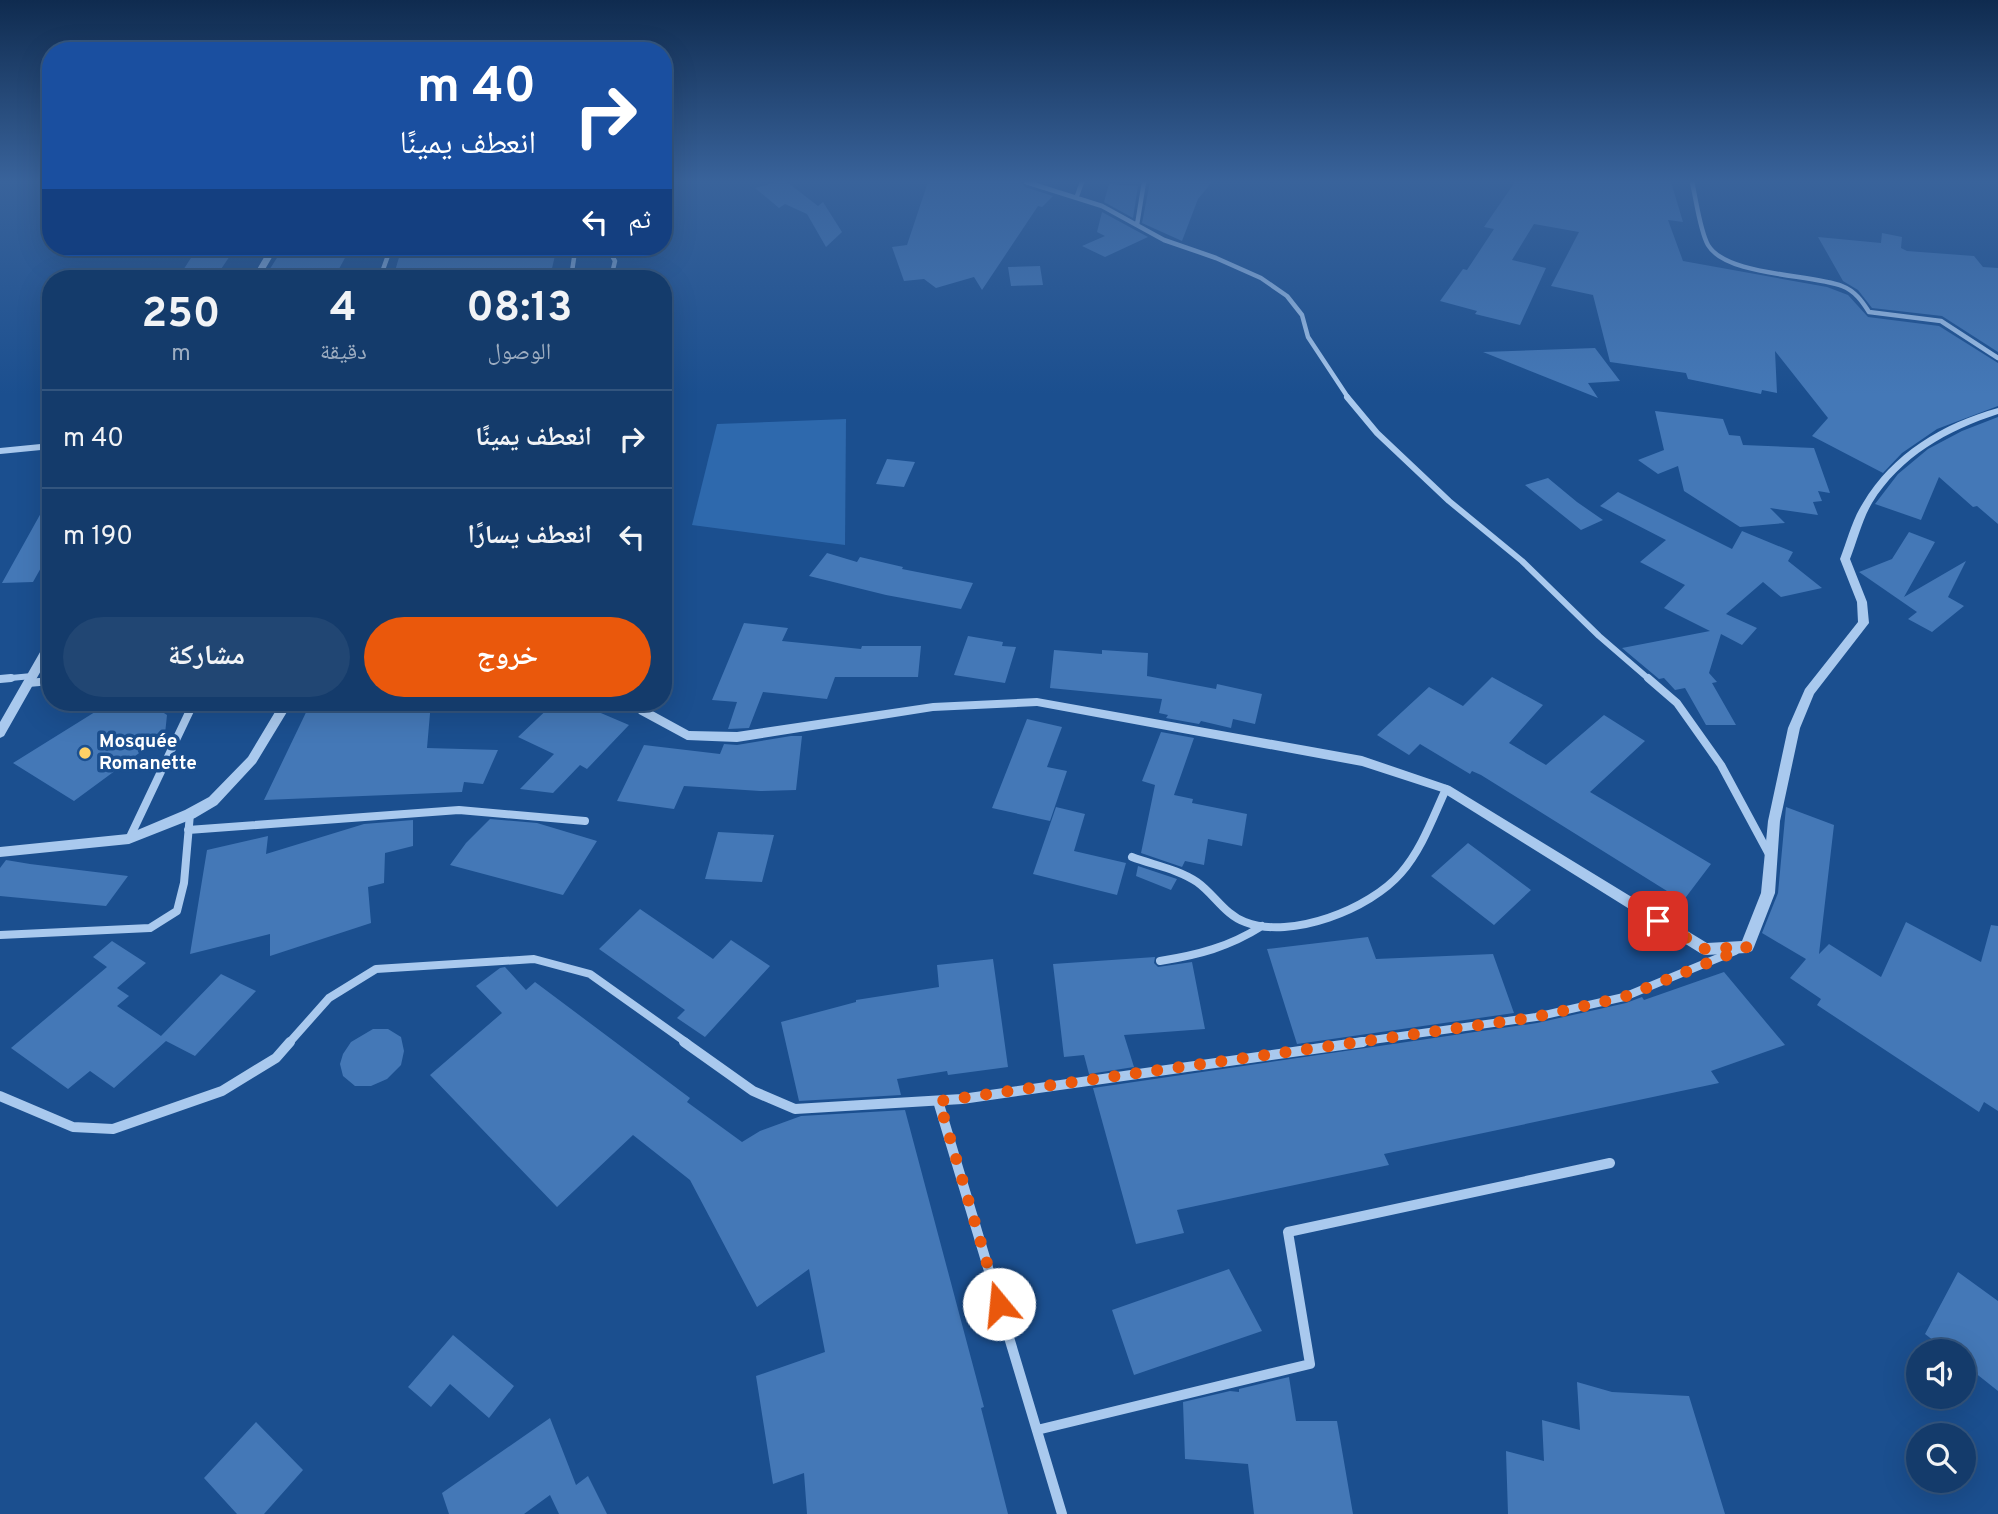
<!DOCTYPE html>
<html lang="ar">
<meta charset="utf-8">
<style>
body{margin:0;font-family:Overpass,"Noto Naskh Arabic",sans-serif;background:#214673;color:#f1f3f6;direction:rtl;height:100vh;display:flex;flex-direction:column;font-size:26px;white-space:nowrap}
*{box-sizing:border-box;margin:0}
p{font-size:23px;color:#9dadc1}
.icon{flex:none;width:38px;height:38px;fill:none;stroke:currentColor;stroke-width:2;stroke-linecap:round;stroke-linejoin:round}
.map{position:relative;flex:1;overflow:hidden;direction:ltr}
.panel{position:absolute;left:42px;top:270px;width:630px;height:441px;display:flex;flex-direction:column;background:#143b6b;border-radius:28px;box-shadow:0 7px 28px #0002,0 0 0 2px #33557e;direction:rtl}
.panel>*{flex:none}
.banner{position:absolute;left:42px;top:42px;width:630px;height:214px;border-radius:28px;box-shadow:0 7px 28px #0002,0 0 0 2px #33557e;direction:rtl;background:#1a4fa0;color:#fff;overflow:hidden}
.fabs{position:absolute;left:1906px;top:1339px;display:grid;gap:14px}
.fabs a{display:grid;place-items:center;width:70px;height:70px;border-radius:50%;background:#143b6b;box-shadow:0 7px 28px #0002,0 0 0 2px #33557e;font-size:35px}
.pin{position:absolute;display:grid;place-items:center;width:60px;height:60px;color:#fff;margin:-30px;border-radius:14px;box-shadow:0 4px 10px #0006}
.me{position:absolute;width:77px;margin:-38px;rotate:343deg;stroke-linejoin:round;filter:drop-shadow(0 0 5px #0008)}
.turn{display:flex;align-items:center;gap:24px;height:147px;padding:0 21px;font-size:32px}
.turn .icon{width:91px;height:91px;stroke-width:2.5}
.turn b{display:block;font-size:49px;line-height:60px}
.then{display:flex;align-items:center;height:66px;padding:0 21px;background:#0003;gap:14px;font-size:26px}
.eta{display:flex;justify-content:space-evenly;align-items:center;height:119px;text-align:center}
.eta b{font-size:42px;font-weight:700;line-height:49px}
.cta{display:flex;gap:14px;margin-top:auto;padding:14px 21px}
.cta a{flex:1;height:80px;border-radius:42px;background:#ea580c;color:#fff;font-size:28px;font-weight:700;line-height:80px;text-align:center}
.cta a+a{background:#214673;color:#f1f3f6}
ul{padding:0;list-style:none}
li{display:flex;align-items:center;gap:21px;height:98px;padding:0 21px;border-top:2px solid #33557e}
li div{flex:1}
li b{display:block;font-size:26px}
li em{font-style:normal}
.map>svg:first-child{display:block}
.green{fill:#2e69ad}
.building{fill:#4478b7}
.lines{fill:none;stroke-linecap:round;stroke-linejoin:round}
.minor-far3{stroke:#a9c9ee;stroke-width:4.5}
.minor-far2{stroke:#a9c9ee;stroke-width:6}
.minor-far1{stroke:#a9c9ee;stroke-width:8}
.minor{stroke:#a9c9ee;stroke-width:10}
.tertiary{fill:#a9c9ee;fill-rule:evenodd}
.route{stroke:#ea580c;stroke-width:12;stroke-dasharray:0 21.6}
.poi-dot{fill:#ffd166;stroke:#1b4f8f;stroke-width:2.5}
.labels{text-anchor:middle;dominant-baseline:central;stroke-width:7;stroke-linejoin:round;paint-order:stroke}
.poi-label{font-size:19px;font-weight:bold;fill:#fff;stroke:#1b4f8f;text-anchor:start}
</style>
<div class="map">
<svg width="1998" height="1514" viewBox="0 0 1998 1514">
<rect width="100%" height="100%" fill="#1b4f8f"/>
<path class="green" d="M846,419L845,545L692,525L717,424Z"/>
<path class="building" d="M777,182H787L818,206L823,202L842,232L826,247L807,214L785,204L779,208L755,188Z
M928,182H1021L1025,187L1053,196L1042,207L1038,206L982,290L974,277L936,288L924,279L904,281L892,247L907,245Z
M1150,182H1212L1198,199L1182,241L1142,223Z
M1515,182H1671L1683,222L1668,220L1683,261L1827,287L1848,295L1868,317L1939,326L1998,363V406L1937,429L1902,453L1883,473L1812,436L1828,418L1775,351L1777,393L1762,390L1761,394L1688,379L1686,373L1610,362L1593,295L1551,286L1579,232L1534,224L1512,260L1546,268L1520,325L1475,314L1477,311L1440,301L1463,269L1467,270L1494,229L1484,227Z
M1109,184L1138,186L1133,218L1104,202Z
M1102,212L1148,237L1105,257L1082,246L1105,236L1097,232Z
M1882,233L1902,237L1901,248L1907,251L1974,256L1983,267L1998,268V352L1942,316L1872,308L1858,290L1843,281L1818,237L1881,243Z
M198,247H236L215,278H178Z
M284,247H351L334,278H264Z
M402,247H490L487,252L557,247L550,277L393,278Z
M1040,266L1043,285L1011,286L1008,267Z
M1595,348L1620,381L1588,383L1598,398L1483,352Z
M1655,411L1723,419L1729,435L1740,436L1743,445L1814,448L1830,493L1818,491L1822,501L1813,502L1818,515L1770,508L1785,523L1740,527L1684,491L1678,466L1658,474L1638,460L1664,450Z
M1998,417V524L1977,506L1973,507L1939,477L1921,520L1875,504L1898,474L1928,449L1962,431Z
M887,459L915,462L904,487L876,484Z
M1548,478L1577,502L1603,520L1581,530L1525,485Z
M1618,492L1732,549L1742,531L1793,552L1788,561L1822,588L1781,597L1763,582L1726,614L1757,628L1742,645L1721,634L1709,673L1717,682L1712,683L1736,725H1706L1685,688L1675,690L1664,678L1659,679L1622,648L1710,631L1664,608L1685,585L1640,562L1666,540L1600,506Z
M51,495V550L33,582L2,583Z
M1909,532L1935,542L1904,597L1966,561L1948,597L1964,606L1932,632L1908,619L1917,612L1859,572L1892,559Z
M827,553L857,562L860,557L903,567L902,569L973,583L961,609L886,595L809,576Z
M744,623L788,628L782,641L861,649L862,646H921L918,677H835L827,699L763,692L749,728L728,729L737,702L712,700Z
M968,636L1003,642L1002,646L1016,647L1005,683L954,675Z
M1054,650L1102,654V650L1148,653L1147,676L1216,689L1217,684L1262,694L1255,724L1233,719L1231,728L1201,721L1199,724L1166,718L1168,715L1159,713L1162,699L1050,688Z
M1492,677L1543,705L1509,743L1546,765L1604,715L1645,741L1590,792L1711,864L1683,901L1481,775L1472,771L1470,774L1420,744L1409,755L1377,735L1429,687L1463,706Z
M111,702H147L167,715L165,734L74,801L13,763Z
M311,702H431L427,748L498,750L483,784L464,782L462,792L264,800Z
M555,702H575L629,725L587,769L580,765L553,793L520,789L554,754L518,737Z
M1027,719L1062,727L1047,767L1067,771L1050,821L992,808Z
M1161,732L1194,738L1174,795L1193,799L1192,803L1247,814L1242,846L1208,839L1204,865L1185,861L1182,867L1141,853L1155,785L1142,781Z
M791,736H802L796,790L760,791L684,786L674,809L617,801L644,745L720,754L724,744L737,745Z
M1056,807L1085,814L1074,851L1126,863L1117,895L1033,874Z
M1786,807L1834,825L1819,954L1829,944L1881,977L1906,922L1981,962L1991,925L1998,926V1111L1984,1102L1979,1112L1817,1005L1821,999L1790,978L1806,959L1762,933L1778,893Z
M490,819L537,823L597,841L563,895L450,865L466,843Z
M413,820V846L385,853L384,883L368,887L371,923L270,956V934L190,954L207,850L268,836L266,854L364,824Z
M718,832L774,835L762,882L705,879Z
M1468,843L1531,890L1494,925L1431,876Z
M6,860L30,864L128,876L106,906L0,896V868Z
M1138,866L1177,879L1171,890L1136,876Z
M640,909L713,959L731,940L770,966L705,1037L677,1018L685,1010L599,949Z
M1368,937L1376,959L1493,954L1514,1013L1297,1044L1267,949Z
M112,941L146,963L117,988L129,996L117,1006L161,1036L221,974L256,991L195,1056L166,1041L114,1088L90,1071L68,1089L11,1048L107,967L93,957Z
M1155,957L1154,963L1158,967L1192,962L1205,1029L1124,1035L1134,1067L1089,1074L1084,1055L1064,1057L1053,964Z
M993,959L1008,1067L948,1075L947,1071L897,1079L901,1095L799,1101L781,1022L856,1002V1000L939,987L937,965Z
M505,967L526,990L535,982L690,1098L687,1102L742,1142L760,1131L801,1116L905,1110L984,1407L981,1408L1008,1514H807L804,1473L773,1484L756,1376L825,1352L809,1269L757,1307L690,1180L633,1135L557,1207L430,1075L502,1013L476,986L500,968Z
M1724,972L1785,1045L1711,1071L1719,1083L1384,1154L1389,1165L1177,1210L1184,1233L1136,1244L1093,1088L1537,1023L1626,1003L1642,997L1644,1000Z
M373,1029H388L401,1037L404,1051L401,1065L387,1079L371,1086H355L343,1076L340,1064L343,1054L351,1042Z
M1229,1269L1262,1331L1134,1375L1112,1310Z
M1958,1272L1998,1301V1391L1964,1364V1351H1947L1925,1334Z
M453,1335L514,1386L489,1418L450,1384L431,1407L408,1387Z
M1289,1377L1296,1421H1337L1353,1514H1254L1248,1464L1185,1459L1183,1402L1230,1391L1239,1392V1389Z
M1577,1382L1612,1392L1689,1396L1725,1514H1508L1506,1451L1544,1461L1542,1420L1580,1430Z
M550,1418L576,1485L588,1476L607,1514H559L550,1495L524,1514H449L442,1493Z
M256,1422L303,1470L264,1514H237L204,1478Z"/>
<g class="lines">
<path class="minor-far3" d="M1026,182L1102,206L1164,240L1216,258L1261,278L1287,296L1302,315L1308,337L1349,399
M1692,182C1696,199 1700,231 1708,245C1726,276 1811,274 1842,286C1855,291 1862,301 1869,312L1941,321L1998,358
M1077,196L1082,182
M1137,225L1144,182
M607,247L615,261L611,278
M380,278L391,247
M571,278L574,258"/>
<path class="minor-far2" d="M1347,397L1377,433L1449,501L1522,561L1599,636L1650,680
M0,451L51,446
M0,679L32,676"/>
<path class="minor-far1" d="M1648,678L1677,703L1721,765L1770,856
M0,679L11,678
M28,683L51,681
M188,830L459,810L585,821
M129,839L194,702
M1132,857C1153,865 1178,869 1197,882C1214,894 1225,915 1245,922C1291,940 1370,909 1401,873C1422,849 1433,817 1446,789
M0,935L150,928L177,911L184,883L190,814
M1160,961C1198,955 1229,947 1262,926
M289,1043L329,998L376,969L534,959L590,974L687,1043
M1351,1043L1536,1017L1624,997L1735,951"/>
<path class="minor" d="M684,1042L753,1091L795,1109L962,1099L1363,1042
M0,1096L73,1127L113,1129L222,1091L276,1058L290,1042
M938,1101L1062,1514
M1037,1430L1310,1364L1288,1232L1610,1163"/>
<path class="tertiary" d="M270,247H278L260,278H252Z
M1998,408V414C1948,430 1900,457 1872,503C1862,520 1857,541 1850,559L1867,602L1869,623L1814,694L1800,728L1780,821L1775,893L1754,947L1752,951L1747,953L1705,955L1700,953L1442,792L1362,766L1037,706L933,711L737,742L687,740L639,714L630,702H642L647,708L689,731L737,732L933,703L1037,698L1362,756L1450,786L1707,943L1742,941L1761,893L1768,821L1788,728L1805,689L1858,622L1857,602L1840,559C1847,541 1852,520 1863,503C1892,454 1943,423 1998,408Z
M51,639V653L4,736L0,738V722L47,640Z
M281,702H293L256,763L217,805L195,818L129,844L0,857V847L128,834L185,810L209,797L248,757Z"/>
</g>
<linearGradient id="sky" x2="0" y2="1"><stop stop-color="#0f2b4f"/><stop offset="0.46" stop-color="#39639b"/><stop offset="1" stop-color="#39639b" stop-opacity="0"/></linearGradient>
<rect width="1998" height="394" fill="url(#sky)"/>
<g class="lines">
<path class="route" d="M999,1304L939,1101L1536,1017L1624,997L1747,947L1705,949L1658,921"/>
</g>
<circle class="poi-dot" cx="85" cy="753" r="7"/>
<g class="labels">
<g class="poi-label">
<text x="99" y="742">Mosquée<tspan x="99" dy="22">Romanette</tspan></text>
</g>
</g>
</svg>
<div class="fabs">
<a><svg class="icon" aria-label="sound" viewBox="0 0 24 24"><path d="M4 9h4l5-4v14l-5-4H4zM17 9q2 3 0 6"/></svg></a>
<a><svg class="icon" aria-label="search" viewBox="0 0 24 24"><circle cx="10" cy="10" r="6"/><path d="M15 15l6 6"/></svg></a>
</div>
<div class="pin" style="left:1658px;top:921px;background:#d93025"><svg class="icon" aria-label="arrive" viewBox="0 0 24 24"><path d="M6 21V4h12l-3 4 3 4H6"/></svg></div>
<svg class="me" style="left:999px;top:1304px" viewBox="-20 -20 40 40"><circle r="19" fill="#fff"/><path d="M0-13L10 11 0 6-10 11z" fill="#ea580c"/></svg>
<div class="banner">
<div class="turn"><svg class="icon" aria-label="right" viewBox="0 0 24 24"><path d="M7 20v-9h11M14 6l5 5-5 5"/></svg><div><b>40 m</b>انعطف يمينًا</div></div>
<div class="then">ثم<svg class="icon" aria-label="left" viewBox="0 0 24 24"><path d="M17 20v-9H6M10 6l-5 5 5 5"/></svg></div>
</div>
<section class="panel">
<div class="eta">
<div><b>08:13</b><p>الوصول</p></div>
<div><b>4</b><p>دقيقة</p></div>
<div><b>250</b><p>m</p></div>
</div>
<ul>
<li><svg class="icon" aria-label="right" viewBox="0 0 24 24"><path d="M7 20v-9h11M14 6l5 5-5 5"/></svg><div><b>انعطف يمينًا</b></div><em>40 m</em></li>
<li><svg class="icon" aria-label="left" viewBox="0 0 24 24"><path d="M17 20v-9H6M10 6l-5 5 5 5"/></svg><div><b>انعطف يسارًا</b></div><em>190 m</em></li>
</ul>
<div class="cta"><a>خروج</a><a>مشاركة</a></div>
</section>
</div>
